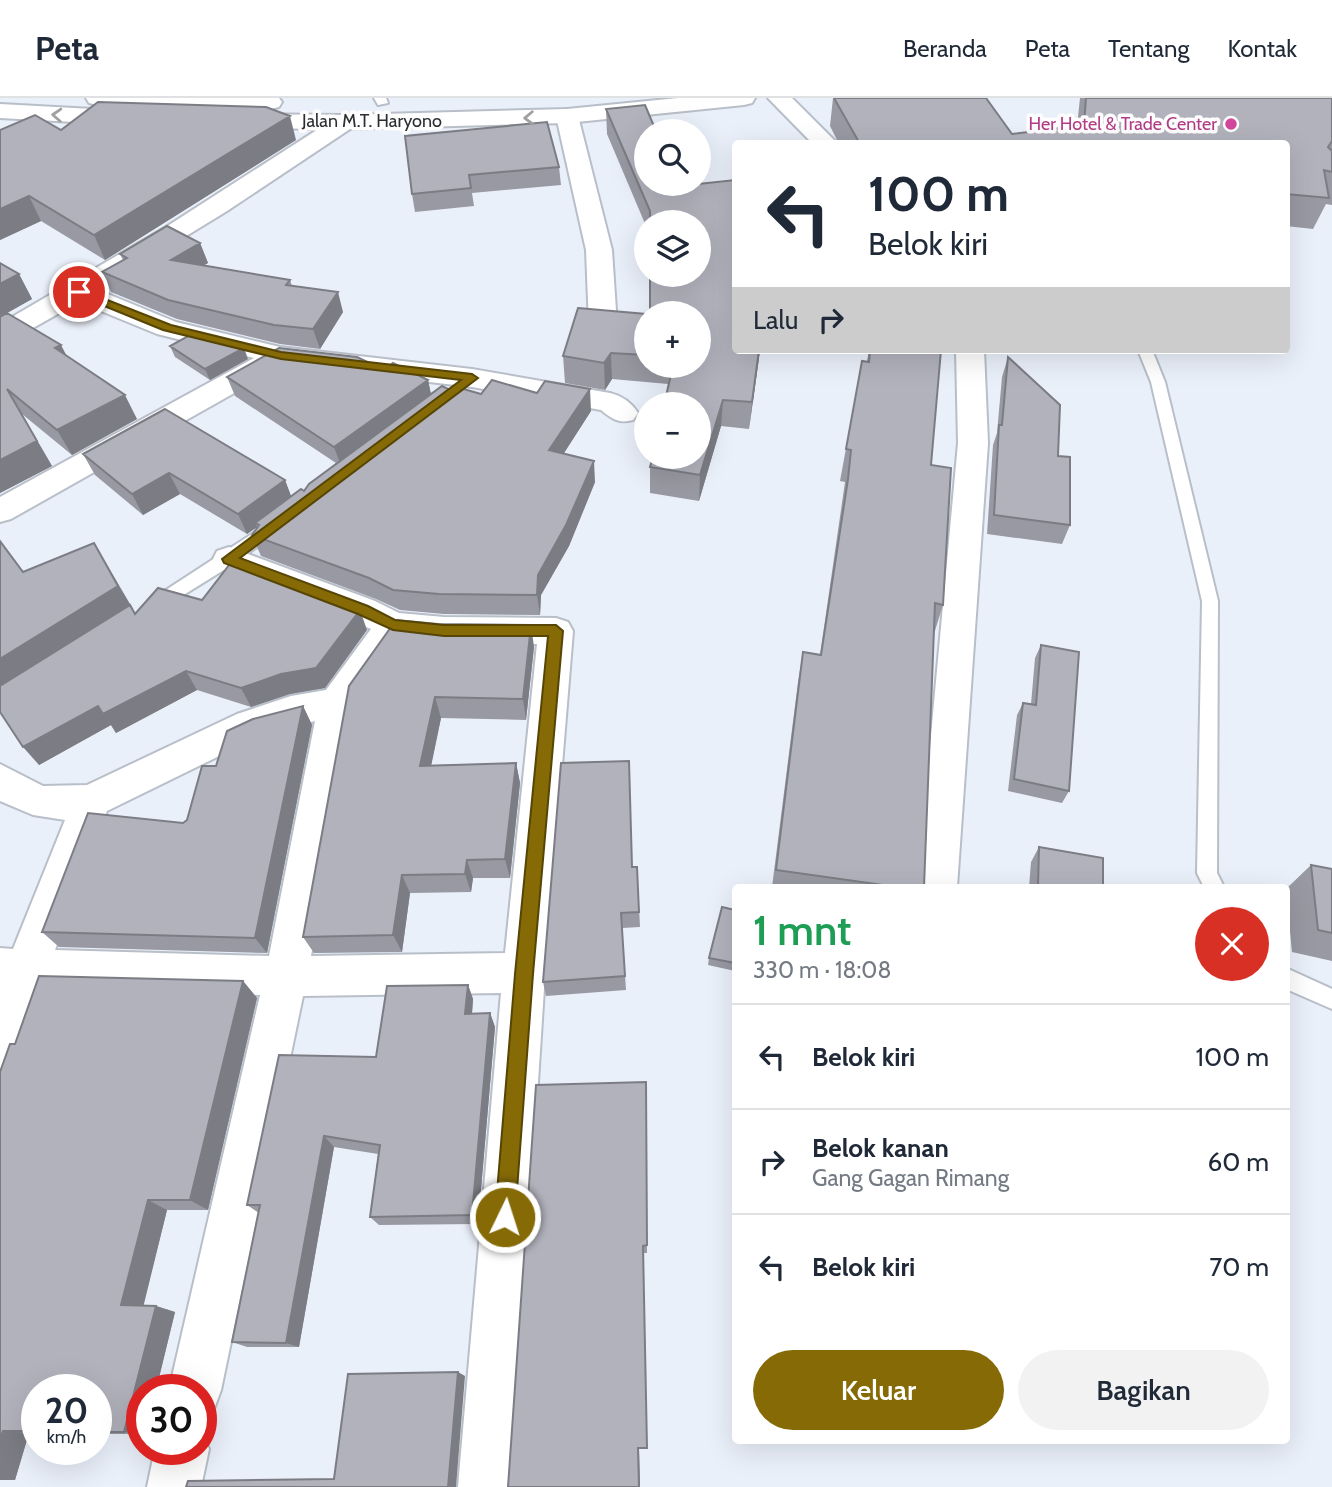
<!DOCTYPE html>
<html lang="id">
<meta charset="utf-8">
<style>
body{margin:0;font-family:Cabin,sans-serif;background:#f2f2f3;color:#1f2937;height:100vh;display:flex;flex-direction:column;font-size:26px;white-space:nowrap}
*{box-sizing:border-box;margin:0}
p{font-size:23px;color:#747a83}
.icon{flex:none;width:38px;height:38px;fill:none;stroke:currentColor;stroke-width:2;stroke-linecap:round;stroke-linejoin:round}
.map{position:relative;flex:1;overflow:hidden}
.side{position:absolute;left:732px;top:786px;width:558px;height:560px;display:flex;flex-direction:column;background:#fff;border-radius:7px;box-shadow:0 7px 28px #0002}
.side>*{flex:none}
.guide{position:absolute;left:732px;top:42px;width:558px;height:214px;border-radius:7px;box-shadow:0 7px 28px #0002;background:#fff;color:#1f2937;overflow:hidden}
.fabs{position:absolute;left:634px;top:21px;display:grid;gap:14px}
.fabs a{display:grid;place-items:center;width:77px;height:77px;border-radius:50%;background:#fff;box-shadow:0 7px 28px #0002;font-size:35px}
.speed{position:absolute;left:21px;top:1276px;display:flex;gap:14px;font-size:35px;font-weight:700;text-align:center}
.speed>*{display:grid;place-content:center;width:91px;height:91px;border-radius:50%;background:#fff;box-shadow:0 7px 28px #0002;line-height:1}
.speed small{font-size:18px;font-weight:400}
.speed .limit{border:10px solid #d22;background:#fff;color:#111}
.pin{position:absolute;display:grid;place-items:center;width:60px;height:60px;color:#fff;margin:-30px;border:4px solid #fff;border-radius:50%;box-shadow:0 2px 7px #0007}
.me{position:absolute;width:77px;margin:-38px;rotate:4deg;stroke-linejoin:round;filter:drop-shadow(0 0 5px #0008)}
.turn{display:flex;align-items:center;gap:24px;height:147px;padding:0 21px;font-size:32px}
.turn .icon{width:91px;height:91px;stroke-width:2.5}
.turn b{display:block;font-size:49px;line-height:60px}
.then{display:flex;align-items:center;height:66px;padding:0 21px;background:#0003;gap:14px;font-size:26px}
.round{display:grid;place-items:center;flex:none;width:74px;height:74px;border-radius:37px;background:#f2f2f3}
.overview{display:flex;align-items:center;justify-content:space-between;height:119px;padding:0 21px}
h1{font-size:42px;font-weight:600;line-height:52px;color:#1e9e55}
.action{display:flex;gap:14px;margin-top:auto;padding:14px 21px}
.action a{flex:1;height:80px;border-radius:42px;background:#856a06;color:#fff;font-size:28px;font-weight:600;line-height:80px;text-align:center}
.action a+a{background:#f2f2f3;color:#1f2937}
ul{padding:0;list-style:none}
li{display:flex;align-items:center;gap:21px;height:105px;padding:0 21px;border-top:2px solid #e0e1e3}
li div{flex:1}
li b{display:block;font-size:26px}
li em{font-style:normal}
header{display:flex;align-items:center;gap:42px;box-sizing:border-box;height:98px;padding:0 35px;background:#fff;border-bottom:2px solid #e0e1e3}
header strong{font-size:33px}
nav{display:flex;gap:38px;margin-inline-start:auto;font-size:24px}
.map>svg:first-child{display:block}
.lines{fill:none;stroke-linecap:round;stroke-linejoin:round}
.lane-casing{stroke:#b9bfc8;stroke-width:4}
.street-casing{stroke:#b9bfc8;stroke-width:4}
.highway-casing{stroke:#b9bfc8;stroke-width:4}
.lane{fill:#fff;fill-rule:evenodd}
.street{fill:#fff;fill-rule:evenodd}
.highway{fill:#fff;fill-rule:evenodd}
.wall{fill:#9899a2}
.shaded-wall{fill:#7c7d84}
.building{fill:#b1b2bc;stroke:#7c7d84;stroke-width:2}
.oneway{stroke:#a0a0a2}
.route{fill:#856a06;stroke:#564504;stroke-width:2}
.hotel-dot{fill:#d1479c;stroke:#fdfdfd;stroke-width:2.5}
.labels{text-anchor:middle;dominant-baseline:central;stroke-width:7;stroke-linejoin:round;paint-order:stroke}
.far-street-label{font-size:18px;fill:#2b2d31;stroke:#fdfdfd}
.far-hotel-label{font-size:18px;fill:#b23c85;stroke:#fdfdfd;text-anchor:end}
</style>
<header>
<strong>Peta</strong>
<nav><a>Beranda</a><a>Peta</a><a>Tentang</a><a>Kontak</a></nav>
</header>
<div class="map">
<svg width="1332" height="1389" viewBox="0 0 1332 1389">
<rect width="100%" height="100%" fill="#eaf0fa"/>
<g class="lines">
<g class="lane-casing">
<path id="lane" d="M374,0H386L388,5L378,7Z
M1138,252H1152L1165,284L1218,503L1217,775L1224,789H1204L1197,775L1202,503L1151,284Z
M275,421L283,427L281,431L235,465L161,511H149L146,507L149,503Z
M1286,870L1332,891V911L1286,891Z"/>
</g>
<g class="street-casing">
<path id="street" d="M768,0H792L838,46H813Z
M567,11L575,13L578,18L612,152L617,228L613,234L603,236L593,234L589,228L586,152L556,18L559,13Z
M345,17L353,19L356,24L353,29L227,113L98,192L176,224L280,249L472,271L610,295C622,298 631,304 638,315L633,322C619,326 612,321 601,312L472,289L284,267L11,421L0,424V399L254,260L157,236L79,204L10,243L0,245V226L166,129L337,19Z
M956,252H984L988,345L957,789H917L958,345Z
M229,449L375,503L399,515L444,519L556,520L568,524L573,533L545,875L512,1389H458L501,895L303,898L221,1292L214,1311L201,1316V1292H169L260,897L41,891L16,967L0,974V850L13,851L65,722L33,717L0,703V666L43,688L87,687L237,616L291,598L326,592L371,531L217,469L213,461L217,453ZM402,541L444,545L537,546L505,855L311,858L355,608ZM315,623L269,858L55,852L107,713L262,637Z
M201,1332L209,1351L201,1389H147L155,1351H201Z"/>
</g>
<g class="highway-casing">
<path id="highway" d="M86,0H279L282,4L279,9L271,11L97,7L89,5Z
M678,0H755L752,5L744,7L567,25L345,31L239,30L231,28L228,23L231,18L239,16L345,17L567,11Z
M0,6L130,13L138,15L141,20L138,25L130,27L0,20Z"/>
</g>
<use href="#lane" class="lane"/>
<use href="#street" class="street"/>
<use href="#highway" class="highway"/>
</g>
<path class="wall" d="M833,0H986L1012,36L1077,28L1080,0H1332V107L1326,106L1313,131L1286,128V46H839L830,28Z
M645,7L656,33H646V86H698L735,82V252H760L749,331L721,328L699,403L650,395V369L653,359H698V306H666V298L668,286L612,281L605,292L565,285L563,258L578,210L646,216V268H698V215H650V177H698V124H646V128L607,36L606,11Z
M0,32H61L296,42L105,162L41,123L0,142Z
M405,38L559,69L561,87L472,95L474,108L415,114L412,96Z
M200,145L208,165L204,167L290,182L292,188L343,214L320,251L280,246L177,221L111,194L102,174L123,162L120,156Z
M0,165L19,176L32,201L7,215L66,258L137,321L72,357L22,316L52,368L0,395Z
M170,248L248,261L210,282L175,259Z
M869,252H941L931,367L943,507L934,536L924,789H772L798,584L803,554L820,557L845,384L840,383L862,263H867Z
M1008,259L1058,358L1070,427L1062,446L987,436L993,347L997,335L1002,279Z
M384,272L428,282L431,296L450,292L591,313L563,356L595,384L569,448L541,497L540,517L444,516L400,512L376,501L261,458L252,437L257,429L247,436L180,396L143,417L95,377L83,356L285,382L291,399L304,393L336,365L235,298L227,279Z
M94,445L135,516L202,502L367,532L325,590L290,596L251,609L197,592L116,635L111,627L39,667L23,474Z
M1041,547L1069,693L1062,705L1008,693L1017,617L1023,605L1031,606L1035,560Z
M534,549L526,622L441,620L431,667L516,665L520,685L510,780H473L471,794L410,795L402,854L314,855L303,839L349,588Z
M303,608L312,627L267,855L59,849L42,834L187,722L216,668Z
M1039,749L1103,789H1029L1031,764Z
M1311,767L1332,771V863L1292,854L1286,791Z
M633,769H637L640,829L622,830L626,892L546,898L543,884Z
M735,812V873L708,867L709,860Z
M243,883L257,900L208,1112H167L143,1207L156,1208L175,1214L156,1292H142V1336H96V1292H37V1335H29L15,1382H0V974L15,946Z
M468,887L473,901L472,916L490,915L495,929L478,1126L379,1127L370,1119L378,1056L334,1049L299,1249H247L232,1244L259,1115L247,1107L376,959Z
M647,996V1155H643L647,1351H639L508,1389Z"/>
<path class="shaded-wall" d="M290,18L296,42L105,162L94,137Z
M29,98L41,123L0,142V111Z
M200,145L208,165L179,181L171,162Z
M19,176L32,201L0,219V186Z
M338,194L343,214L320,251L313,231Z
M61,247L74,272L55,250Z
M244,250L248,261L210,282L205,271Z
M759,252H760L759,260L749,331L752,304Z
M611,255L612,281L605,292L604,265Z
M428,282L432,302L341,368L334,349Z
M7,291L52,368L0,395V362Z
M590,291L591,313L552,374L549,352Z
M125,297L137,321L72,357L57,332Z
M723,302L721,328L699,403L700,377Z
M594,363L595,384L569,448L541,497L540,517L537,497L538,477Z
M169,375L180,396L143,417L132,396Z
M285,382L293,403L255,425L257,429L247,436L238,416Z
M94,445L133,511L0,595V561Z
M360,512L367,532L325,590L290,596L251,609L241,590Z
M531,527L534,549L526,622L523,601Z
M186,573L197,592L116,635L111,627L39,667L23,649L98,608Z
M435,599L441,620L427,688L420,668Z
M303,608L312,627L267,855L255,840Z
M516,665L520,685L510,780L505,761Z
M467,762L473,780L471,794L465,776Z
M402,777L410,795L402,854L393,837Z
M243,883L257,900L208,1112L190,1102Z
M468,887L473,901L471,929L465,916Z
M490,915L495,929L478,1126L472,1117Z
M324,1038L334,1049L299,1249L286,1245Z
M148,1102L167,1112L142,1214L121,1207Z
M156,1208L175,1214L156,1292H142V1336L124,1334Z
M458,1274L465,1278L456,1389H448Z
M3,1333L29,1335L15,1382H0V1342Z
M638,1350L639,1351L640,1389H639Z"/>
<path class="building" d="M834,0H986L1012,36L1084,27L1086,0H1332V43L1328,49L1332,53V74L1324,72L1329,100L1286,96V46H860Z
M98,4L266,9L290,18L94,137L29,98L0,111V32L35,17L61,32Z
M645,7L656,33H646V86H698L735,82V252H759L752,304L723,302L700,377L650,369L653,359H698V306H672L675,298H666L673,268H698V215H650V177H698V124H650V113L606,11Z
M547,24L559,69L469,77L471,90L412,96L405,38Z
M167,128L200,145L171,162L290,182L286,187L338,194L313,231L274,227L168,202L102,174L127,160L120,156Z
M0,165L19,176L0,186Z
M578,210L646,216V257L611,255L604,265L563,258Z
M7,215L61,247L55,250L125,297L57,332L7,291L37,343L0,362V219Z
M190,237L244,250L205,271L170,248Z
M279,250L357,259L384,272L393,265L428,282L334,349L227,279Z
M870,252H941L931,367L951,370L943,507L935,505L924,789H897L776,772L803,554L821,557L848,381L851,352L846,351L862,263L869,264Z
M1008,259L1060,307L1058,358L1070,359V427L994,417L999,327H1002Z
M492,282L537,295L545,283L590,291L549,352L594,363L566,427L538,477L537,497L439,496L393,492L369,480L252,437L259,427L255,425L301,391L304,393L309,386L442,288L450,292L453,288L481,296Z
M165,311L285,382L238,416L169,375L132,396L83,356Z
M0,443L23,474L94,445L118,488L0,561Z
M233,462L360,512L316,570L281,576L241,590L186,573L103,616L98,608L23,649L0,614V588L130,507L135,516L158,490L202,502Z
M396,522L438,526L531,527L523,601L435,599L420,668L516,665L505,761L467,762L465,776L402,777L393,837L303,839L349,588Z
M1041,547L1079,554L1069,693L1014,681L1023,605L1036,607Z
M303,608L255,840L42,834L88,715L183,725L187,722L202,668H216L227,633L253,621Z
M629,663L632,769H637L639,814L621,815L625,878L543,884L561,665Z
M1039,749L1103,760V789H1038Z
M1311,767L1332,771V835L1318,832Z
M722,809L735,812V865L709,860Z
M39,878L243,883L190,1102H148L121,1207L156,1208L124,1334H96V1292H37V1333H3L0,1342V974L10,946H15Z
M468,887L465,916L490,915L472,1117L370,1119L380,1047L324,1038L286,1245L232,1244L260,1107H247L279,957L376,959L387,888Z
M646,984L647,1147L643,1148L647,1350H638L639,1389H508L536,987Z
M458,1274L448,1389H186L188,1383L334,1381L348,1276Z"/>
<defs><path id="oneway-chevron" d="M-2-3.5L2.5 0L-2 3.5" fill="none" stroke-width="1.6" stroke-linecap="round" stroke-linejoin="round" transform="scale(1.75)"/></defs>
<g class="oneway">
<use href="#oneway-chevron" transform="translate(57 17) rotate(-177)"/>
<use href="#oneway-chevron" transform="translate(529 20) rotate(178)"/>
</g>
<path class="route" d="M75,192H82L171,227L281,254L472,276L478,280L240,460L368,508L395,522L444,527H556L563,533L533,876L515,1119L512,1126L505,1129L498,1126L495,1119L515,876L548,538H444L393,532L358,516L224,465L222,461L461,282L281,261L163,232L75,196Z"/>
<circle class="hotel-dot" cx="1231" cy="26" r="7"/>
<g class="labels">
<g class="far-street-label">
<text x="372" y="23">Jalan M.T. Haryono</text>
</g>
<g class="far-hotel-label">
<text x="1217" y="26">Her Hotel &amp; Trade Center</text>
</g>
</g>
</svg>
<div class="fabs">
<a><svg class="icon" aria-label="search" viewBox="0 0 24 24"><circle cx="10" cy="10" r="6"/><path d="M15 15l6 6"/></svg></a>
<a><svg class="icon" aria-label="layers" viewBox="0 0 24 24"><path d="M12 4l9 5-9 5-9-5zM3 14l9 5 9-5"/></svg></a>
<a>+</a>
<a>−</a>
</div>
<div class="speed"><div>20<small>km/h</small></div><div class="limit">30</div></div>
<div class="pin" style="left:79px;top:194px;background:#d93025"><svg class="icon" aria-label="arrive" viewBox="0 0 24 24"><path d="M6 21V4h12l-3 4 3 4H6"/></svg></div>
<svg class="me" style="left:505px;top:1119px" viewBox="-20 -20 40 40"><circle r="17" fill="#856a06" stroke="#fff" stroke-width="3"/><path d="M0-11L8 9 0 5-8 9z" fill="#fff"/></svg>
<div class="guide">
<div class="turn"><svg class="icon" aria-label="left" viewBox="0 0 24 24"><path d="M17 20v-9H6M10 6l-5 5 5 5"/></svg><div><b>100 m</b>Belok kiri</div></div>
<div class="then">Lalu<svg class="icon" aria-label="right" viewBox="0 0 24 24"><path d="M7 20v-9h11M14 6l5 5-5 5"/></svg></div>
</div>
<section class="side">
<div class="overview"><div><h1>1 mnt</h1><p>330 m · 18:08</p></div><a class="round" style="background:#d93025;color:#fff"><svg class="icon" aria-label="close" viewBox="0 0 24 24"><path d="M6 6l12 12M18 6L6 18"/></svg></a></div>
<ul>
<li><svg class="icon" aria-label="left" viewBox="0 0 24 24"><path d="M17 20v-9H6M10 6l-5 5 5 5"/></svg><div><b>Belok kiri</b></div><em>100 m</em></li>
<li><svg class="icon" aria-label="right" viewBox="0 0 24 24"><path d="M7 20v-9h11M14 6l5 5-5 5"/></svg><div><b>Belok kanan</b><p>Gang Gagan Rimang</p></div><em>60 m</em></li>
<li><svg class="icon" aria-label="left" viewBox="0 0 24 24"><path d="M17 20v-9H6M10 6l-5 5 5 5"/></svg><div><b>Belok kiri</b></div><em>70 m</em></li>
</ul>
<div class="action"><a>Keluar</a><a>Bagikan</a></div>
</section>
</div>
